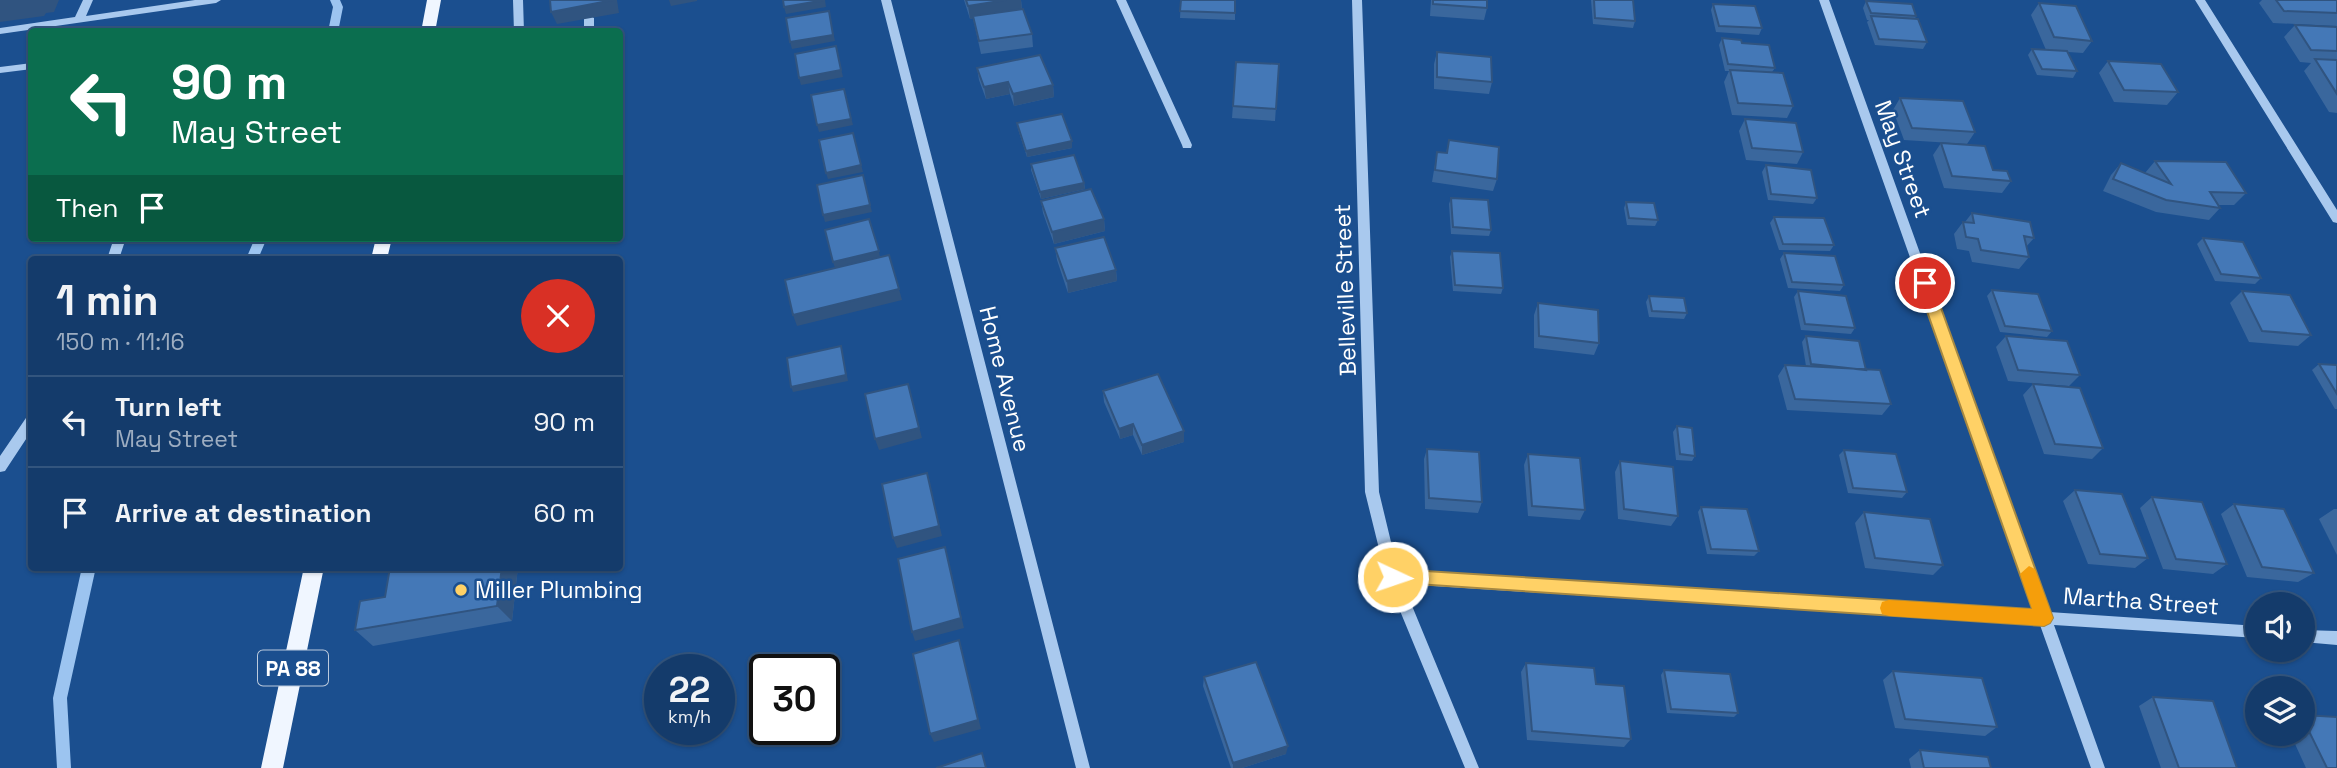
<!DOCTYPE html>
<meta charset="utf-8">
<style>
body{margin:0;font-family:"Space Grotesk",sans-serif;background:#214673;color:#f1f3f6;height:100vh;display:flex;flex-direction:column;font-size:26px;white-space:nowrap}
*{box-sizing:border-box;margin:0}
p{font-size:23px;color:#9dadc1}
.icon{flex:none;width:38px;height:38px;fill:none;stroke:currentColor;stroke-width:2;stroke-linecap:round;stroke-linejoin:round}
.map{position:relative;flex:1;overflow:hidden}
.side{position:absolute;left:28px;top:256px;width:595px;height:315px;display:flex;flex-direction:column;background:#143b6b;border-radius:7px;box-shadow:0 2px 5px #0004,0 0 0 2px #33557e}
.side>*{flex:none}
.hud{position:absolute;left:28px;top:28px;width:595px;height:214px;border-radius:7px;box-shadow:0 2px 5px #0004,0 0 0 2px #33557e;background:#0b6e4f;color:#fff;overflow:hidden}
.controls{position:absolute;left:2245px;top:592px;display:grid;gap:14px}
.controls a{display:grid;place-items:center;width:70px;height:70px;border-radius:50%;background:#143b6b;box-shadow:0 2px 5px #0004,0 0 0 2px #33557e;font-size:35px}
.speed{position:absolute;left:644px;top:654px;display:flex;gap:14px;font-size:35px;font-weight:700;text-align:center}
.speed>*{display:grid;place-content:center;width:91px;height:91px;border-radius:50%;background:#143b6b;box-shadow:0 2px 5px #0004,0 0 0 2px #33557e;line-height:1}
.speed small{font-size:18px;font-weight:400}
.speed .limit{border:4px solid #111;border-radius:10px;background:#fff;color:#111}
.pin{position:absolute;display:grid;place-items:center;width:60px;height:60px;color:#fff;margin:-30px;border:4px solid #fff;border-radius:50%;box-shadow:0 2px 7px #0007}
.me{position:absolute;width:77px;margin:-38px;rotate:93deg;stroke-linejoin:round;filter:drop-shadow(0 0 5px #0008)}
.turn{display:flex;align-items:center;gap:24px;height:147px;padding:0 28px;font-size:32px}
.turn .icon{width:91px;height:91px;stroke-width:2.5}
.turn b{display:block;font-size:49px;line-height:60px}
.then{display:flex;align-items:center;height:66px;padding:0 28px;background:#0003;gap:14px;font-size:26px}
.round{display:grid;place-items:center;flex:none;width:74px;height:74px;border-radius:37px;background:#214673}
.headline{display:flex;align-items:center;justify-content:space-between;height:119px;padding:0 28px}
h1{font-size:42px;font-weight:800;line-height:52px}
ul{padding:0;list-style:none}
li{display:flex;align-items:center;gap:21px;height:91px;padding:0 28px;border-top:2px solid #33557e}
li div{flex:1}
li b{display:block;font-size:26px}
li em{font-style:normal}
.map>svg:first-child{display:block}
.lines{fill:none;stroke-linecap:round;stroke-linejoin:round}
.stream{fill:#9cc4f0;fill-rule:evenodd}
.minor{fill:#a9c9ee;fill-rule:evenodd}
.major{fill:#f0f6ff;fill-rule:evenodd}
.wall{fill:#3a679d}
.shaded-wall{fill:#305480}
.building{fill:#4478b7;stroke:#305480;stroke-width:2}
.route{fill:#ffd166;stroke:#a68842;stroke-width:2}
.slow{fill:#f59e0b}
.poi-dot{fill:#ffd166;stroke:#1b4f8f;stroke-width:2.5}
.labels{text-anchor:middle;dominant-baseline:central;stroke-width:5;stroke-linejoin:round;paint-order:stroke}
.shield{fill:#1b4f8f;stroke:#bbcadd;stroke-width:2}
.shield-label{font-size:21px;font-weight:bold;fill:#fff}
.street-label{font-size:23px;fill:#fff;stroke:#1b4f8f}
.poi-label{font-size:23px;fill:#fff;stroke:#1b4f8f;text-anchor:start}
</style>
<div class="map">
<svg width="2337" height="768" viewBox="0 0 2337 768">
<rect width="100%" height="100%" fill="#1b4f8f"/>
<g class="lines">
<path class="stream" d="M330,0H340L343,7L338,32H328L333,7Z
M255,238H267L258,259H246Z
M82,567H96L67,698L71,768H57L53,698Z"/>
<path class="minor" d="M83,0H93L86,16L195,0H221L216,3L0,34V28L75,17Z
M513,0H523L524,32H514Z
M881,0H891L1090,768H1076Z
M1116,0H1126L1192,145L1191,148H1183L1182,145Z
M1352,0H1362L1379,492L1398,571L2035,611L1819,0H1829L2049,612L2258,626V638L2054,625L2105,768H2091L2040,625L1403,584L1479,768H1465L1386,577L1365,492Z
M2195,0H2205L2337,210V223L2333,222Z
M589,15L594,18V32H584V18Z
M32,63V69L0,73V67Z
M114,238H126L119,259H107Z
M32,414V430L5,471L0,472V456L28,415Z
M2303,630L2337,631V645L2303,642Z"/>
<path class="major" d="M427,0H441L435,32H421Z
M376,238H392L387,259H371Z
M304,567H324L283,768H261Z"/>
</g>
<path class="wall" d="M964,0H1021L1022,9L1032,34L1033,47L981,54L973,18L970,19Z
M1181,0H1235V20L1180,18Z
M1431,0H1487V8L1484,20L1430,16Z
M1591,0H1633L1635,21L1633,28L1593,24Z
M2262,0H2337V26L2273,23L2259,3Z
M1866,1L1916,16L1915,19L1927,42L1923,49L1875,45L1867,22L1869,20H1867L1863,8Z
M2039,3L2092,41L2083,53L2068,52L2077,71L2073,78L2037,75L2028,55L2032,49L2046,50L2031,15Z
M1713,4L1762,28L1759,35L1716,32L1711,10Z
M2295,25L2337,27V113L2329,112L2304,71L2311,63L2300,62L2284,37Z
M1722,38L1742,43L1775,68L1772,72L1793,106L1787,118L1732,115L1724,82L1729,71H1725L1719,45Z
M1437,52L1492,82L1489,94L1434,89V64Z
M2108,61L2178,92L2167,105L2114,102L2099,73Z
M1236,62L1279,64L1275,121L1232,118Z
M977,68L1053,85L1054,97L1014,106L1010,94L986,99L979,80Z
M1900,98L1975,132L1967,144L1904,140L1893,110Z
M1745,119L1803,152L1797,164L1746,160L1739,131Z
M1017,123L1072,148L1027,157L1018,129Z
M1449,140L1497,179L1493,191L1432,182L1437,152L1446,153Z
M1941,143L1993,170L2011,181L2002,193L1944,188L1933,155Z
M2155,161L2246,193L2234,205H2218L2220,208L2209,220L2156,212L2103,191L2111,175L2121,163L2145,173Z
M1031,164L1084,183L1085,189L1041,199L1031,170Z
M1766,165L1817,198L1813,204L1768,200L1762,172Z
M1451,198L1491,230L1489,236L1451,234L1449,204Z
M1041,201L1104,219L1105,231L1054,244L1043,213Z
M1626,202L1658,220L1655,226L1627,225L1624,208Z
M1972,213L2034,238L2026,247L2029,257L2019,269L1972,262L1969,251L1957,249L1954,234L1963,222H1965Z
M1774,217L1834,245L1830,251L1779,250L1770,223Z
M2203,238L2261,278L2255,284L2215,281L2197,244Z
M1055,248L1116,270L1117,281L1068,293L1057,260Z
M1452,251L1503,288L1501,294L1453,291L1450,257Z
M1784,253L1844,285L1840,291L1788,288L1780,259Z
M1992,290L2052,331L2047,337L2000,332L1987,296Z
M1798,291L1855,328L1851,334L1801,330L1794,297Z
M2242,291L2311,335L2298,346L2249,342L2230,303Z
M1649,296L1687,313L1684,319L1649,317L1646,302Z
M1538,303L1599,343L1594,355L1534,348V315Z
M1806,336L1866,370L1891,404L1882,415L1787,410L1778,376L1785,365L1806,366L1802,342Z
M2006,336L2080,375L2069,386L2008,381L1996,347Z
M2319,364L2337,365V409H2335L2312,370Z
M2033,384L2103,448L2092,459L2044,454L2023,395Z
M1103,391L1184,431V442L1142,455L1133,435L1120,439L1104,402Z
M1677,426L1695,456L1692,461L1676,460L1673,432Z
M1427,449L1482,502L1478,513L1425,509L1424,459Z
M1844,450L1907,492L1902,498L1848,493L1839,455Z
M1528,454L1585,510L1580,520L1528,516L1524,465Z
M1620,461L1678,516L1671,526L1618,519L1615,472Z
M2075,490L2148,558L2135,568L2088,564L2063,501Z
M2152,497L2227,564L2213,574L2163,569L2140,508Z
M2234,504L2314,573L2298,582L2247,577L2221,514Z
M1701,507L1759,551L1754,556L1707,554L1698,512Z
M2334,509H2337V555L2319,519Z
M1864,512L1943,565L1933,575L1865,568L1855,523Z
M390,567H518L512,621L373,646L355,630L385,597Z
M1526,663L1596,684L1631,739L1624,747L1527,740L1521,672Z
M1664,670L1738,713L1734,717L1667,713L1661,675Z
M1893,671L1997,727L1985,736L1895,728L1883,680Z
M1204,677L1286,754L1242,768H1231L1203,686Z
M2153,697L2237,768H2161L2139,706Z
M2303,715L2337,768H2306L2290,733H2303Z
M1920,750L1991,768H1911L1909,759Z"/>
<path class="shaded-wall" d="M0,0H59L54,12L46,13L44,16L0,22Z
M613,0H617L619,13L557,24L551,12Z
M669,0H697V1L671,6Z
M825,0L826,7L786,14L784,7Z
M1006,0H1021L1022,10L970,19L968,6Z
M830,17L835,41L792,49L790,42Z
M836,46L843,77L801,85L799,78Z
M1008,82L1010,94L986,99L984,87Z
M1053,85L1054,97L1014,106L1013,94Z
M844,89L853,125L819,132L817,125Z
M853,133L863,172L828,179L826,173Z
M1072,141V148L1027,157L1026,151Z
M863,175L872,212L825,222L823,215Z
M1084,183L1085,189L1041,199L1040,192Z
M1104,219L1105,231L1054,244L1052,232Z
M879,251L880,257L835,268L833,262Z
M1116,270L1117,281L1068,293L1067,281Z
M899,289L902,300L797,326L793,315Z
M841,346L848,381L793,392L791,387Z
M908,384L922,438L879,450L875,439Z
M1133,424V435L1120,439L1119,429Z
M1184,431V442L1142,455V445Z
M927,473L942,536L897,548L893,538Z
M945,547L964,628L915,641L912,632Z
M502,567H518L512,621L497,606Z
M959,640L981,729L934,742L930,734Z
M1288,746L1286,754L1242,768H1233V763Z"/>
<path class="building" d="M550,0H613L551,12Z
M783,0H825L784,7Z
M966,0H1006L968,6Z
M1181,0H1235V13L1180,11Z
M1433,0H1487V8L1433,4Z
M1594,0H1633L1635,21L1595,18Z
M2276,0H2337V13L2284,11Z
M1866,1L1912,4L1916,16L1871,13Z
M2039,3L2076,6L2092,41L2054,37Z
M1713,4L1755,6L1762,28L1719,26Z
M1023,9L1032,34L979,41L973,16Z
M829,11L833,35L790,42L786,18Z
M1871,16L1918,19L1927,42L1879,39Z
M2295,25L2337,27V51L2311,50Z
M1722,38L1741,40L1742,43L1769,45L1775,68L1728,64Z
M836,46L841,70L799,78L795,54Z
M2032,49L2067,51L2077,71L2042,69Z
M1437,52L1491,57L1492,82L1437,77Z
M1040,55L1053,85L1013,94L1008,82L984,87L977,68Z
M2315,59L2337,60V94Z
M2108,61L2161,64L2178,92L2124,90Z
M1236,62L1279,64L1276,109L1233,106Z
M1730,70L1783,73L1793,106L1738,103Z
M844,89L851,119L817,125L811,95Z
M1900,98L1963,101L1975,132L1912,128Z
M1062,114L1072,141L1026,151L1017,123Z
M1745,119L1796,123L1803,152L1752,148Z
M853,133L861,165L826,173L819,140Z
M1449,140L1499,147L1497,179L1435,170L1437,152L1447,153Z
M1941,143L1985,146L1993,170L2007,171L2011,181L1952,176Z
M1074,155L1084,183L1040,192L1031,164Z
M2155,161L2226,162L2246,193L2210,192L2220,208L2166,200L2113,179L2121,163L2171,184Z
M1766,165L1811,170L1817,198L1771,194Z
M863,175L870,205L823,215L817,185Z
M1091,189L1104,219L1052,232L1041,201Z
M1451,198L1488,200L1491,230L1453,227Z
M1626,202L1654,203L1658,220L1629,218Z
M1972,213L2030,222L2034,238L2024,236L2029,257L1981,250L1978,239L1966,237L1963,222L1974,223Z
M1774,217L1824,218L1834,245L1783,244Z
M869,219L879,251L833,262L825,230Z
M1104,237L1116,270L1067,281L1055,248Z
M2203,238L2243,242L2261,278L2221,274Z
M1452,251L1500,253L1503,288L1455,285Z
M1784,253L1835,256L1844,285L1792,282Z
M889,255L899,289L793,315L785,280Z
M1992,290L2038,294L2052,331L2005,326Z
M1798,291L1846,296L1855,328L1805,324Z
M2242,291L2290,295L2311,335L2262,331Z
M1649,296L1684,298L1687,313L1652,311Z
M1538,303L1598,310L1599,343L1539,336Z
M1806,336L1859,341L1866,370L1811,364Z
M2006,336L2067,341L2080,375L2018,370Z
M841,346L846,375L791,387L787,358Z
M2319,364L2337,365V394Z
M1785,365L1880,370L1891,404L1795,399Z
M1158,374L1184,431L1142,445L1133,424L1119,429L1103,391Z
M908,384L919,428L875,439L865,394Z
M2033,384L2080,388L2103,448L2055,444Z
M1677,426L1692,428L1695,456L1680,454Z
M1427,449L1479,452L1482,502L1429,498Z
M1844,450L1896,454L1907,492L1853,488Z
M1528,454L1580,458L1585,510L1532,506Z
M1620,461L1673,467L1678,516L1624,509Z
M927,473L939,526L893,538L882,484Z
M2075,490L2122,494L2148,558L2100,554Z
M2152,497L2202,502L2227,564L2176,559Z
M2234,504L2284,509L2314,573L2262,567Z
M1701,507L1747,509L1759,551L1711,549Z
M1864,512L1930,519L1943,565L1875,558Z
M945,547L961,618L912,632L898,559Z
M390,567H502L497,606L355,630L360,601L385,597Z
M959,640L978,720L930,734L913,654Z
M1256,662L1288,746L1233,763L1204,677Z
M1526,663L1594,668L1596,684L1624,686L1631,739L1532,731Z
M1664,670L1730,674L1738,713L1671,709Z
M1893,671L1982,678L1997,727L1905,719Z
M2153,697L2213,701L2237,768H2179Z
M2303,715L2337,717V768H2327L2303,719Z
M1920,750L1988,757L1991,768H1924Z
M982,753L986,768H936Z"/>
<path class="route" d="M1925,277L1932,283L2053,618L2050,623L2044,626L1386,582L1384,577L1393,569L2032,609L1917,283Z"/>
<path class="slow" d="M2029,566L2035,569L2053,618L2050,623L2044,626L1889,616L1882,614L1880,608L1882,602L1889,600L2032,609L2020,574Z"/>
<circle class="poi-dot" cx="461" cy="590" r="7"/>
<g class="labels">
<rect class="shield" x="258" y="650.5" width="70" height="35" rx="5"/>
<g class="shield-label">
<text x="293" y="668">PA 88</text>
</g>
<g class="street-label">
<text transform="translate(1903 159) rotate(70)">May Street</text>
<text transform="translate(1345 290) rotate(-92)">Belleville Street</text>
<text transform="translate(1005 379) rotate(76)">Home Avenue</text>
<text transform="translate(2141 601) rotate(4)">Martha Street</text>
</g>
<g class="poi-label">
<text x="475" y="590">Miller Plumbing</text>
</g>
</g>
</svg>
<div class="controls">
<a><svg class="icon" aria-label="sound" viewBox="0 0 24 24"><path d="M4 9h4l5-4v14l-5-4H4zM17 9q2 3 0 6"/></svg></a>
<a><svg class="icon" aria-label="layers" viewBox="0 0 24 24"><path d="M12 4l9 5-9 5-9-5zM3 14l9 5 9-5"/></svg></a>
</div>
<div class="speed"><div>22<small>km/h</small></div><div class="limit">30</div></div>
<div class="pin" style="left:1925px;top:283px;background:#d93025"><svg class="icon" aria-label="arrive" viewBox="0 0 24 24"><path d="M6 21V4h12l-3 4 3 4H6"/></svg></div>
<svg class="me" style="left:1393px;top:577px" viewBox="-20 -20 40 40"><circle r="17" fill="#ffd166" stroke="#fff" stroke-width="3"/><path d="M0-11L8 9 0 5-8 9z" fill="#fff"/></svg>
<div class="hud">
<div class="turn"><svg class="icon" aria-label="left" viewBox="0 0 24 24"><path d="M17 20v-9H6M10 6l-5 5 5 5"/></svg><div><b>90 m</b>May Street</div></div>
<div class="then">Then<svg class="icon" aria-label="arrive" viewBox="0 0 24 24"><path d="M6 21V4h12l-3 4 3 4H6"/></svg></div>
</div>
<section class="side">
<div class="headline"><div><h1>1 min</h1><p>150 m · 11:16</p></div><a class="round" style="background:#d93025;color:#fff"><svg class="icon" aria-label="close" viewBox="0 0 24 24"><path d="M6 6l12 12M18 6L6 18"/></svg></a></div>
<ul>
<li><svg class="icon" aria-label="left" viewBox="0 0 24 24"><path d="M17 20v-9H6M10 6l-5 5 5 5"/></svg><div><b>Turn left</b><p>May Street</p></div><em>90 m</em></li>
<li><svg class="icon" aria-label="arrive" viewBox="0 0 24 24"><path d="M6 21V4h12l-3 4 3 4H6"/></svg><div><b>Arrive at destination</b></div><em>60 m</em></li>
</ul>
</section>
</div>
